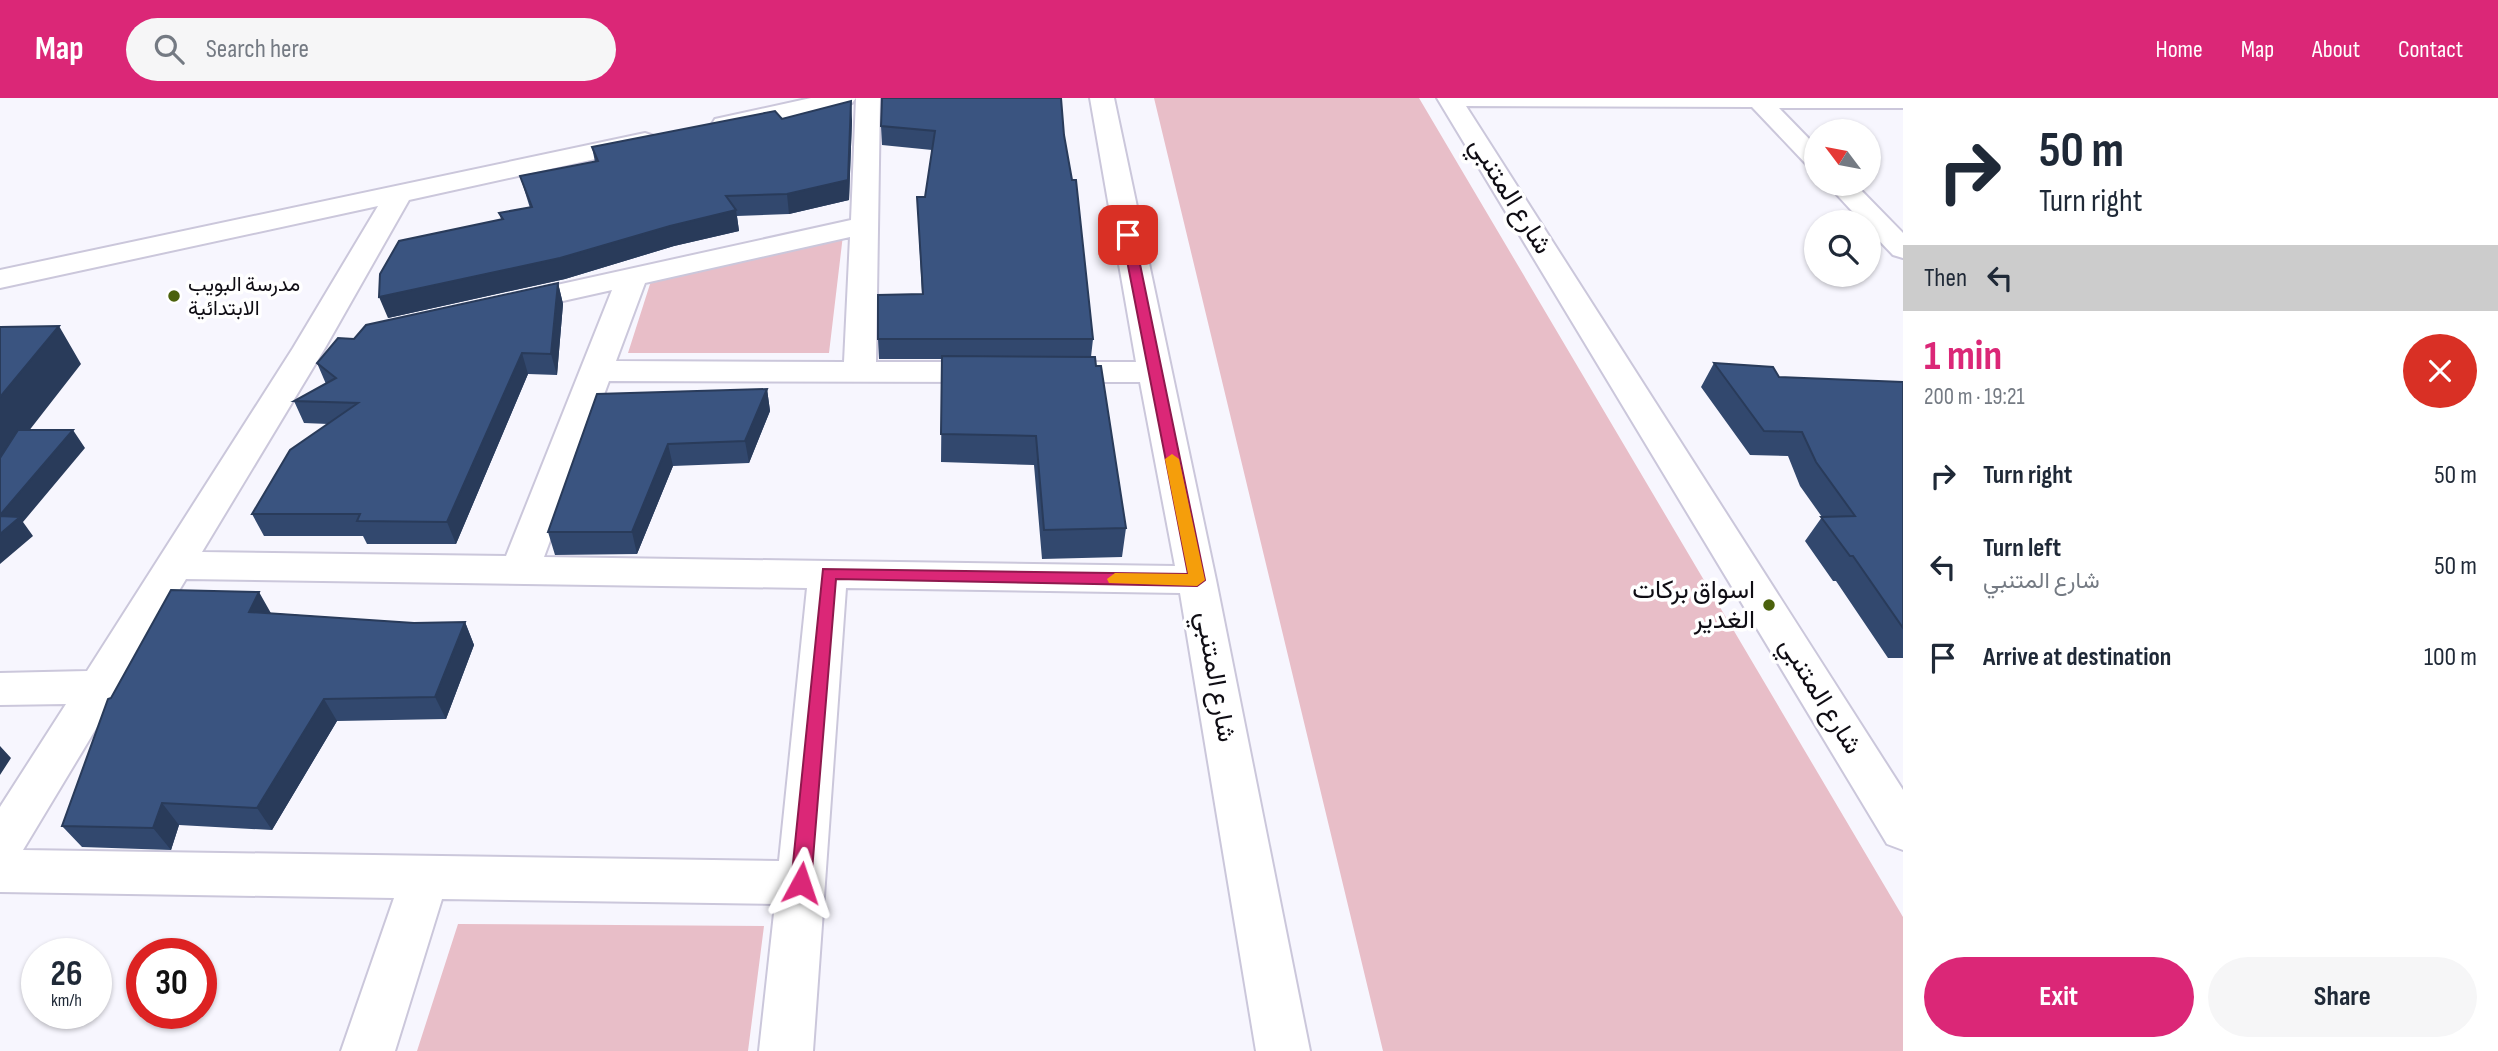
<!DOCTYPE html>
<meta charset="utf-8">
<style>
body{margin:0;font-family:"Sofia Sans Condensed",Vazirmatn,sans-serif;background:#f6f6f7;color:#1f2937;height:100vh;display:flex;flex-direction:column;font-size:26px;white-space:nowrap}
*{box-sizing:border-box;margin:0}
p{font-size:23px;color:#747a83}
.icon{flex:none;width:38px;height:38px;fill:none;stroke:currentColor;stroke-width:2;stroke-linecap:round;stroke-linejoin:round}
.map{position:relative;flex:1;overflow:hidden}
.details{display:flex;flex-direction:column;background:#fff;width:595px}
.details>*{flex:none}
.banner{background:#fff;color:#1f2937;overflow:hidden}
.needle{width:46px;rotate:302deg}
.controls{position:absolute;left:1804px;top:21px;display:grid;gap:14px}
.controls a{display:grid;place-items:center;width:77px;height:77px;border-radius:50%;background:#fff;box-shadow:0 2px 5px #0004;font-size:35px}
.speed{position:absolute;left:21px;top:840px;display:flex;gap:14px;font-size:35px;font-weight:700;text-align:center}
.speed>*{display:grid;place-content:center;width:91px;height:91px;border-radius:50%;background:#fff;box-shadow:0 2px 5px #0004;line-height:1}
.speed small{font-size:18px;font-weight:400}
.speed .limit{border:10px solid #d22;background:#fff;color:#111}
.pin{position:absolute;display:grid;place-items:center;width:60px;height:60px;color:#fff;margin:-30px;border-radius:14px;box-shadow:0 4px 10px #0006}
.me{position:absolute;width:77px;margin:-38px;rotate:5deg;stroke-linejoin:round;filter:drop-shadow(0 0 5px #0008)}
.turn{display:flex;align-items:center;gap:24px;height:147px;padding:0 21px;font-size:32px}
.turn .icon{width:91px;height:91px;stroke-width:2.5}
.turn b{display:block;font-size:49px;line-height:60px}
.then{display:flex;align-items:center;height:66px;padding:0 21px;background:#0003;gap:14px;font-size:26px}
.round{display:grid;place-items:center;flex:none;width:74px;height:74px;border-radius:37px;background:#f6f6f7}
.summary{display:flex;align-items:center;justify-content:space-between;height:119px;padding:0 21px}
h1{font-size:42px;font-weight:700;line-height:52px;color:#db2777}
.button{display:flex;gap:14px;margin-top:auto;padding:14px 21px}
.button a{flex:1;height:80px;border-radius:42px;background:#db2777;color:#fff;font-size:28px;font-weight:700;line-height:80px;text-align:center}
.button a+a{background:#f6f6f7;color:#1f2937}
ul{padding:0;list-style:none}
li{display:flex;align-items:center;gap:21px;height:91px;padding:0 21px}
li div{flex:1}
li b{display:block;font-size:26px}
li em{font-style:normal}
header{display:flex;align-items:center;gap:42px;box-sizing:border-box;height:98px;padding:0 35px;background:#db2777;color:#fff}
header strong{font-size:33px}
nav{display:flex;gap:38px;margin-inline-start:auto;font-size:24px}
.search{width:490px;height:63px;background:#f6f6f7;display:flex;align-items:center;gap:18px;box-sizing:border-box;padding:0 24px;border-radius:38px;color:#747a83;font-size:26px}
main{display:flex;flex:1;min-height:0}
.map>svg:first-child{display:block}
.green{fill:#e8bec8}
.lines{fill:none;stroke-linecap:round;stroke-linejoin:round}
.minor-casing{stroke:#cbc7db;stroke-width:4}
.minor{fill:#fff;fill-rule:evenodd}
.wall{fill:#32486e}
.shaded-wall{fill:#293b5a}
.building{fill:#3a5480;stroke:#293b5a;stroke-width:2}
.route{fill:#db2777;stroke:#8e194d;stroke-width:2}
.slow{fill:#f59e0b}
.poi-dot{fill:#4b610c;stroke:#fff;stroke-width:2.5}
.labels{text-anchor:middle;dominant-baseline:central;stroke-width:7;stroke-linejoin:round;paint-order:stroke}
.far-poi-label{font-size:21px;fill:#0f0d14;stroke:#fff;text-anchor:start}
.street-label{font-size:26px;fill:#0f0d14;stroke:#fff}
.poi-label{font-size:26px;fill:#0f0d14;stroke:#fff;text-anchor:end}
</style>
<header>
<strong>Map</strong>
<div class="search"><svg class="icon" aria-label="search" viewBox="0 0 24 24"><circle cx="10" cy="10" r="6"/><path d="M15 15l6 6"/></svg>Search here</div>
<nav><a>Home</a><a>Map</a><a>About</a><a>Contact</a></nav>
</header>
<main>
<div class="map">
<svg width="1903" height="953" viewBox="0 0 1903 953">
<rect width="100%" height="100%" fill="#f7f6fe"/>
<path class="green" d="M1154,0H1419L1903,819V953H1383Z
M843,137L829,255H628L651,183Z
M458,826L764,828L748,953H417Z"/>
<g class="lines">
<g class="minor-casing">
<path id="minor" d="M811,0H856L852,5L724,33L715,31L712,26L715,21Z
M856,0H880L876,264H993L1004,267L1009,274L1004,281L993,284L609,283L544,459L1175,468L1140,284H1050L1039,281L1034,274L1039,267L1050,264H1136L1090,0H1114L1216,482L1310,953H1256L1180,495L846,490L813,953H759L775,806L442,801L395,953H341L394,800L0,794V709L66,606L0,607V575L87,573L293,250L378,108L0,190V172L645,35L654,38L658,43L654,48L409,102L325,250L202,454L506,458L612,192L509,215L498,212L494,206L498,200L851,122ZM850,139L844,264L616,263L645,185ZM186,481L807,490L779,763L23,752Z
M1437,0H1903V10H1779L1816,48V70L1807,67L1752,9L1466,8L1903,692V752L1887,746Z
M1827,86H1855L1903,135V160L1893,157L1869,132V124H1862Z"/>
</g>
<use href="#minor" class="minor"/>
</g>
<path class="wall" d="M782,21L852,22L849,102L789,116L737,118L739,133L674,148L565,181L388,220L501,121L499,115L530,110L520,78L595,64L592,49Z
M881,28L1064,37L1093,241L1091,259L1096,268L1126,430L1122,459L1042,461L1034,367L941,364L942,261H879L878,241L922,196L917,99H925L932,52L882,47Z
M558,185L563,206L557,277L528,276L456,446H367L363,438H264L252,416L328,326L304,325L294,303L326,286L317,265L354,241Z
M1714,265L1779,279L1903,284V560H1888L1836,483H1833L1805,443L1822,419L1800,388L1788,358L1750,357L1701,289Z
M767,291L770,313L749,365L673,368L637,456L555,457L548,434L597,296Z
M271,515L414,525L465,524L474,547L446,621L337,623L272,732L179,727L171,752L82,749L62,728L111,600Z"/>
<path class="shaded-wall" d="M851,3L852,22L849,102L789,116L787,96Z
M736,112L739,133L674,148L565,181L388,220L379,199Z
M558,185L563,206L557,277L551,256Z
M59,228L81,266L0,370V299Z
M522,255L528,276L456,446L447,424Z
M767,291L770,313L749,365L745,343Z
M73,332L85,350L23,424L33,438L0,466V417Z
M668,346L673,368L637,456L632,434Z
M259,494L272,517L249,514Z
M465,524L474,547L446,621L435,599Z
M324,601L337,623L272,732L257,710Z
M0,648L11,660L0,677Z
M162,705L179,727L171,752L153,730Z"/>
<path class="building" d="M882,0H1061L1064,37L1072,82H1076L1093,241H878V197L923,196L917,99H925L935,33L881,28Z
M851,3L848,82L787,96L726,98L736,112L670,128L560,160L379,199L380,176L399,143L503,121L499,115L532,109L520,78L598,63L592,49L775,13L782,21Z
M558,185L551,256L522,255L447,424L357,423L360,416H252L290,352L358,305L294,303L336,280L317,265L338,240L354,241L366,227Z
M59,228L0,299V229Z
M942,258L1095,259L1096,268H1101L1126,430L1044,432L1036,338L941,336Z
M1714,265L1773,269L1779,279L1903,284V530L1853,458H1850L1821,419L1855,418L1816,364L1802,334L1764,333Z
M767,291L745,343L668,346L632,434H548L597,296Z
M18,332H73L0,417V360Z
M0,418L20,419L0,436Z
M171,492L259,494L249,514L414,525L465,524L435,599L324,601L257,710L162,705L153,730L62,728L108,601L111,600Z"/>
<path class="route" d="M1128,134L1134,137L1205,482L1197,488L836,481L811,785L808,791L801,793L794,791L791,785L823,471L1188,476L1122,137Z"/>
<path class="slow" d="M1172,356L1179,361L1205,482L1197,488L1109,485L1107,481L1115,475L1188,476L1165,361Z"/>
<g class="poi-dot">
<circle cx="174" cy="198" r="7"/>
<circle cx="1769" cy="507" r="7"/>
</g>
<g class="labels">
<g class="far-poi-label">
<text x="188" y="186">مدرسة البويب<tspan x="188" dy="24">الابتدائية</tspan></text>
</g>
<g class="street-label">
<text transform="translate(1510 98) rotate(58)">شارع المتنبي</text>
<text transform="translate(1215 579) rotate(80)">شارع المتنبي</text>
<text transform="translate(1820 598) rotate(58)">شارع المتنبي</text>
</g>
<g class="poi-label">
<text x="1755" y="492">اسواق بركات<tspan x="1755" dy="30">الغدير</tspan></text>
</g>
</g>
</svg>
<div class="controls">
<a><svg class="needle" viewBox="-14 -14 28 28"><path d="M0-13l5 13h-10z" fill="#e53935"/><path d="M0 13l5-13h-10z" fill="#747a83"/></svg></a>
<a><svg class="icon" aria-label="search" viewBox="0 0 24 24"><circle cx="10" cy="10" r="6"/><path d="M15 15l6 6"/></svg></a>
</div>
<div class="speed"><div>26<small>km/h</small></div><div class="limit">30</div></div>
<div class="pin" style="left:1128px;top:137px;background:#d93025"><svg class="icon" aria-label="arrive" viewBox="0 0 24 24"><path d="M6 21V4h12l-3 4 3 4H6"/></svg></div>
<svg class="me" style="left:801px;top:785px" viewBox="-20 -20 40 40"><path d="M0-17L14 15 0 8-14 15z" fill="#db2777" stroke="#fff" stroke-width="4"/></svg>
</div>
<section class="details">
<div class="banner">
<div class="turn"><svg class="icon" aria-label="right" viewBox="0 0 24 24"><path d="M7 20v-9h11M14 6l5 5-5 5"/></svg><div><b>50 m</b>Turn right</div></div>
<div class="then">Then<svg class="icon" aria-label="left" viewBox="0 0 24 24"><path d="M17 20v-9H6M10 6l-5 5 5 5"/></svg></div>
</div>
<div class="summary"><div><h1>1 min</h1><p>200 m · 19:21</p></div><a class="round" style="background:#d93025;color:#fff"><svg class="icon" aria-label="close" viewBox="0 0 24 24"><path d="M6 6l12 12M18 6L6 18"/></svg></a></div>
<ul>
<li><svg class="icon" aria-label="right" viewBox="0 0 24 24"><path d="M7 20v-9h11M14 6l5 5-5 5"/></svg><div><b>Turn right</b></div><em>50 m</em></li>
<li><svg class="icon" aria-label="left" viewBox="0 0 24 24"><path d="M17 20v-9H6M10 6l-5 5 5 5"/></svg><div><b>Turn left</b><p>شارع المتنبي</p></div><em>50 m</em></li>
<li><svg class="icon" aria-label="arrive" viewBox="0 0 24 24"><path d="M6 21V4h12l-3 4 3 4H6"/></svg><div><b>Arrive at destination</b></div><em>100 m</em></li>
</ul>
<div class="button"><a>Exit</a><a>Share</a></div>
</section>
</main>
